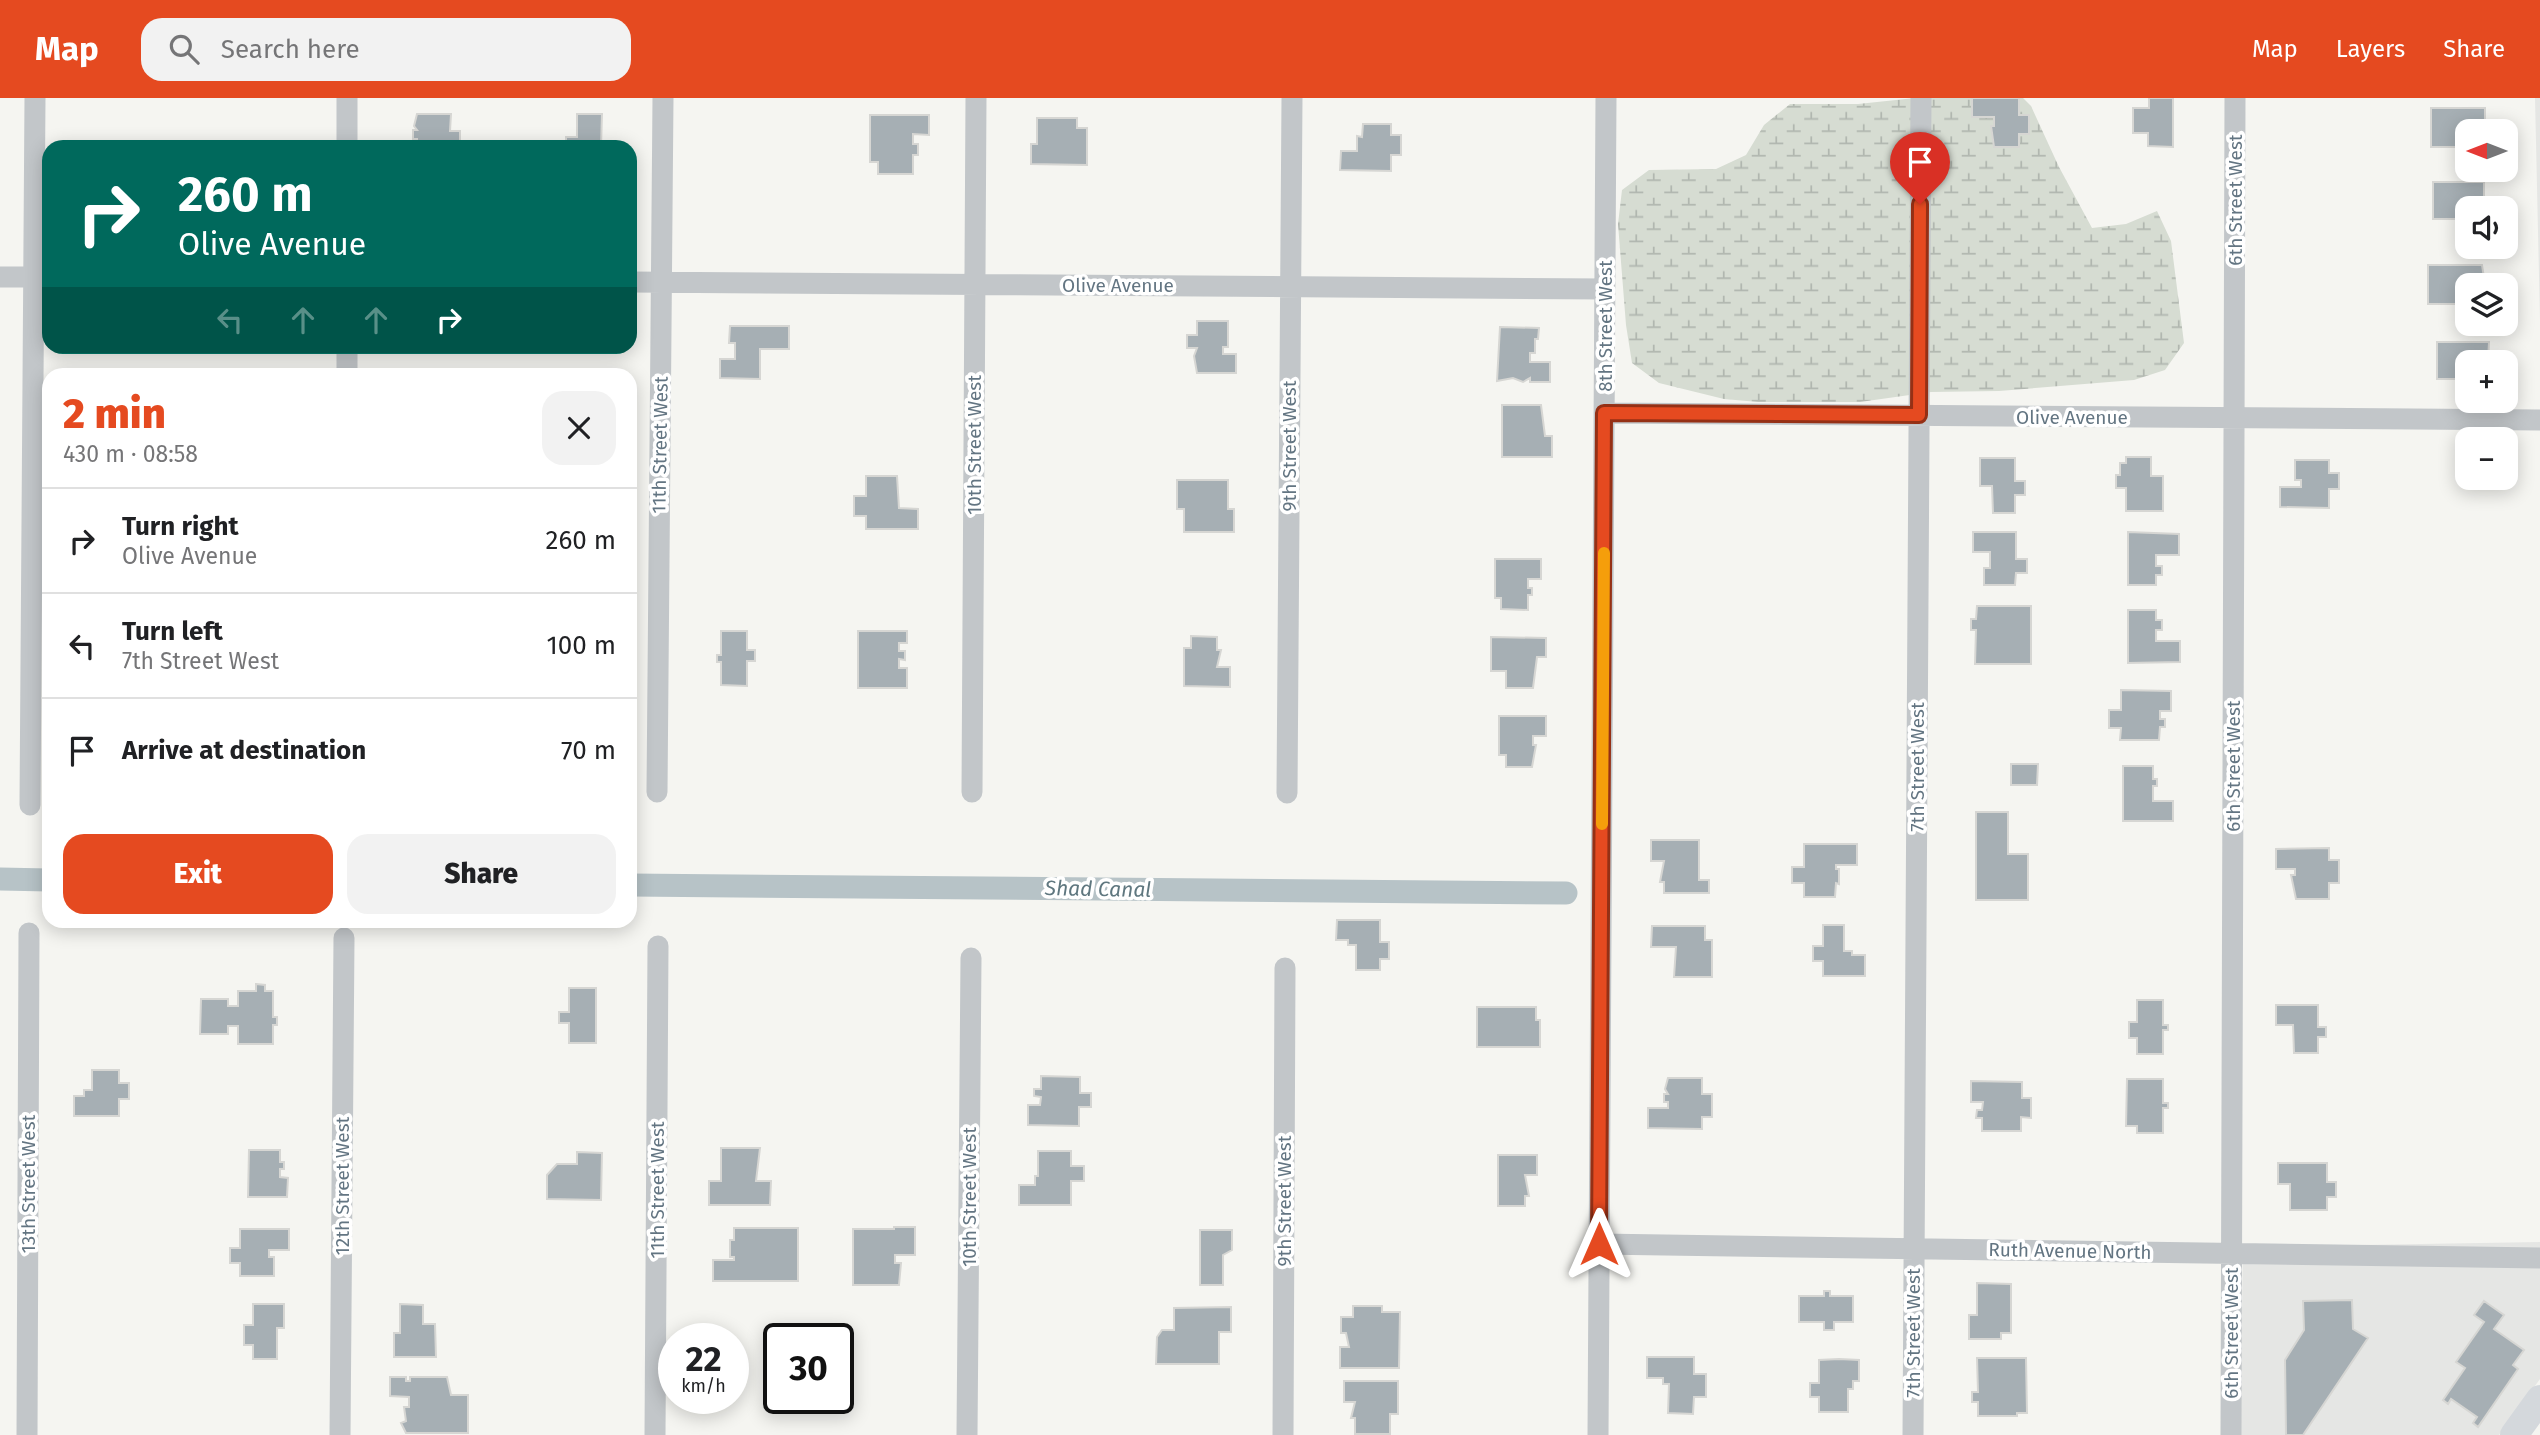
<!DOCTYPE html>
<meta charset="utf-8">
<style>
body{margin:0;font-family:"Fira Sans",sans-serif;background:#f2f2f2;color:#202124;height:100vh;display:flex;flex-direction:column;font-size:26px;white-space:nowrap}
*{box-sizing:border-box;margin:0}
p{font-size:23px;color:#757577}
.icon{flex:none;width:38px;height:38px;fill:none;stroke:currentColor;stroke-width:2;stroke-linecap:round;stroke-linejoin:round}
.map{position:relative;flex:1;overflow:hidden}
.drawer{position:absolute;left:42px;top:270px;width:595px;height:560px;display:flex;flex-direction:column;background:#fff;border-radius:21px;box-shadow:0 4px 18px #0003}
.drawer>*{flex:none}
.banner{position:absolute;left:42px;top:42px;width:595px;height:214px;border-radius:21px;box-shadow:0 4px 18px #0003;background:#00695c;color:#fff;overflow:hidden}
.needle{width:46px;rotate:270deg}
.tools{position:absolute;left:2455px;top:21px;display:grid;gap:14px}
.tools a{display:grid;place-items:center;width:63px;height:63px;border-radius:14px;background:#fff;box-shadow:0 4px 18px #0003;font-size:35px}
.speed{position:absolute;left:658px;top:1225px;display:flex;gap:14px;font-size:35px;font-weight:700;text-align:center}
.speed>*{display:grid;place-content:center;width:91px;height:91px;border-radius:50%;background:#fff;box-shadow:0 4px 18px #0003;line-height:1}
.speed small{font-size:18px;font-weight:400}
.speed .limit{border:4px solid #111;border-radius:10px;background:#fff;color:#111}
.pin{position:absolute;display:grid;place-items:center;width:60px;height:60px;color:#fff;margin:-72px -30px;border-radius:50% 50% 50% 0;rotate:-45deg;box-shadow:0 0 7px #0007}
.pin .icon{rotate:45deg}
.me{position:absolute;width:77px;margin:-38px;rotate:0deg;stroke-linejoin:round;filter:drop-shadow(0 0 5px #0008)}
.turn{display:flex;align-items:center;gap:24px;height:147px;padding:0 21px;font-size:32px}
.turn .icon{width:91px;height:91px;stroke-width:2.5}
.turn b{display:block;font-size:49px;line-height:60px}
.lanes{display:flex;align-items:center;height:66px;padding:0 21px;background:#0003;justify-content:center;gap:35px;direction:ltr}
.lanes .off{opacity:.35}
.round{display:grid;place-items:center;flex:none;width:74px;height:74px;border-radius:21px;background:#f2f2f2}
.headline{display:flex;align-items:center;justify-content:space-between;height:119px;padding:0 21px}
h1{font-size:42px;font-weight:800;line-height:52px;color:#e54a20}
.primary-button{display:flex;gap:14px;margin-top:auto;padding:14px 21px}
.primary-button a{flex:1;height:80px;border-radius:21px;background:#e54a20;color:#fff;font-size:28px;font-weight:800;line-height:80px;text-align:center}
.primary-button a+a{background:#f2f2f2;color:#202124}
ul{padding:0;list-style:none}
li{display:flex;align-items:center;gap:21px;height:105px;padding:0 21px;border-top:2px solid #e0e0e0}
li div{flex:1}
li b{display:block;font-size:26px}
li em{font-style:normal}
header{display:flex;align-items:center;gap:42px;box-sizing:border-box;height:98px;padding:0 35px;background:#e54a20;color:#fff}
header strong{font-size:33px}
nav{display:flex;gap:38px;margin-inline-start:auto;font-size:24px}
.search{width:490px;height:63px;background:#f2f2f2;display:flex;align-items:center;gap:18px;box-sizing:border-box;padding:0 24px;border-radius:21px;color:#757577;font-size:26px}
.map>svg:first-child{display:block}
.built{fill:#e5e6e4}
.wetland{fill:url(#wetland-marsh)}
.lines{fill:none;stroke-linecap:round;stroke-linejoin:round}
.canal{stroke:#b7c3c7;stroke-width:23}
.building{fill:#a6afb4;stroke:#d6d6d3;stroke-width:2}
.street{stroke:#c2c6c9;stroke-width:21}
.secondary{stroke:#d4d8dc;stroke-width:28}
.route-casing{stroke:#953015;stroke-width:18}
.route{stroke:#e54a20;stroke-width:12}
.slow{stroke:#f59e0b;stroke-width:12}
.labels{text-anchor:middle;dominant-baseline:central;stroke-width:7;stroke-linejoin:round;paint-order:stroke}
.street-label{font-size:19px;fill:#637582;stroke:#fff}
.water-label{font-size:21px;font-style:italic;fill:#5f777f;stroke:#fff}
</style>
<header>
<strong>Map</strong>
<div class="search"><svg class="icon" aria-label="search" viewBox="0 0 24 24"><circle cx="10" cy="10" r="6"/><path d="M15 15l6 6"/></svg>Search here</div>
<nav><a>Map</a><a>Layers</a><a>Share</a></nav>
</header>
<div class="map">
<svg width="2540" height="1337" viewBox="0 0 2540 1337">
<defs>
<pattern id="wetland-marsh" width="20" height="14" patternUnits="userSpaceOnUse" patternTransform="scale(1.75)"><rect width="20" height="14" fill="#d6dcd2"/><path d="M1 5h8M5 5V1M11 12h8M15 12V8" fill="none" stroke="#b1b7b0"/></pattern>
</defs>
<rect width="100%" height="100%" fill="#f5f5f1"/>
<path class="built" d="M2535,0H2540V222Z
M2540,1144V1281L2499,1337H2240L2243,1149Z"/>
<path class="wetland" d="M1915,0H2023L2031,8L2059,69L2092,130L2126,126L2157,113L2171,143L2184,245L2165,272L2134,282L1999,293L1931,294L1860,304H1758L1724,301L1659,285L1632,265L1626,227L1618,126L1622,92L1649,72L1716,71L1746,57L1764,27L1790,6H1858Z"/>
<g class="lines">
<path class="canal" d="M0,781L49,782
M630,787L1566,795"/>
</g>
<path class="building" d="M1972,0H2019V17H2029V36H2019V49H1994L1991,28H1994V19H1972Z
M2149,0H2173V49L2148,48V35H2133V10H2149Z
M2431,10H2485V22H2488V29L2494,30V33H2468V49H2431Z
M417,16H451L450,33H460V49H397V46H417V41H413V32H417L414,28Z
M577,16H602L601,49H566V39H577Z
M870,17H929V37L913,36V46H918V57H913V76H878V64H870Z
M1037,20H1077V30H1087V67L1031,66V46H1037Z
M1363,26H1391V37H1401V57H1391V73L1340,72L1341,53H1357V38L1362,39Z
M2433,84H2484V110H2468V121H2433Z
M2428,167H2482L2485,186L2491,187H2468V206H2428Z
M1197,223H1228V249H1223V256H1236V275H1197L1194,258L1197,250H1187V237H1197Z
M730,228H789V251H760V281L720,280V261H735V245H729Z
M1500,229L1539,230L1538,241H1535V255H1530V264H1550V284H1530V280L1523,284L1513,280L1497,283Z
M2437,244H2489L2488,264H2468V281H2437Z
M1502,307H1541L1545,338H1552V359H1502Z
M2126,359H2151V378H2163V413H2126V390H2116V377H2120V365H2126Z
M1980,360H2015V383H2025V397H2015V415H1993L1992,388H1980Z
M2295,362H2329V375H2339V391H2329V410L2280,409V389H2301V382H2295Z
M866,378H897L899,410L918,411V431H866V418H854V398H866Z
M1177,382H1228V411H1234V434H1184V411H1177Z
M1973,434H2016V461H2027V475H2016L2015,487H1984V470H1990V454H1973Z
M2128,434L2179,436V457H2156V468H2162V477H2156V487H2128Z
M1495,461H1541V481H1528V490H1532V497H1528V512L1501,511V500H1495Z
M1977,508H2031V566H1975L1976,532H1971V521H1976Z
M2128,512H2156V522H2162V532H2156V543H2180V564L2128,565Z
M721,533H747V552H755V563H747V588L721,587V564H717V557H721Z
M858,533H907V545H899V553H905V562L899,561V570H907V590H858Z
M1191,538L1217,539V552H1221L1217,569H1230V589L1184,588V550H1191Z
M1491,539L1546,540V559H1537L1533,590H1506V573H1491Z
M2121,592L2171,593V613H2160V621H2165V629H2160L2159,642H2120L2121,630H2109V612H2121Z
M1499,618H1546V638H1533V647H1536L1532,669H1506V657H1499Z
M2011,666H2038L2037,687H2011Z
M2123,668H2153V681H2157V688H2153V703H2173V723H2123Z
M1976,714H2008V756H2028V802H1976Z
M1651,742H1699V782H1709V795H1664V784H1660L1664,763H1651Z
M1804,746H1857V767H1836V771H1839V786L1836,785L1835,799H1804V785H1792V769H1804Z
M2329,750V762H2339V785H2329V801H2296L2291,777H2295V771H2276V751Z
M1337,822H1380V844H1389V861H1380V872H1356V847H1348V842H1336Z
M1823,827H1844V853H1852V857H1865V878H1823V863H1813V848H1823Z
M1652,828H1705V842H1712V879H1674L1676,849H1651Z
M256,886L265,887V893H273V919H277V927H273V946H238V928H228V936H200L201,901H228V908H238V893H256Z
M569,890H596V945H569V925H559V914H569Z
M2137,902H2163V927H2168V932H2163V956H2137V940H2129V924H2137Z
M2276,907H2318V929H2326V939H2318V955H2294L2293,927H2276Z
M1477,909H1536V922H1540V949H1477Z
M92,972H119V985H129V1001H119V1018H74V998H84V992H92Z
M1041,978L1080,979V995H1091V1009H1079V1028L1028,1027V1007H1040L1041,999L1034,998V991H1041Z
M1668,980H1702V996H1712V1019H1702V1031L1648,1030V1010H1668V1004H1664V996H1668L1665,991Z
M2127,981H2163V1005H2168V1010H2163V1035H2137V1028H2126Z
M1971,983L2022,984V1000H2031V1020L2021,1019V1033H1982V1020H1976L1977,1012H1982L1983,1004H1971Z
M721,1050H760L756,1083H771L770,1107H709V1083H721Z
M249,1052H280V1064H284V1071H280V1079L288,1080L287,1099H248Z
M1038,1053H1071V1068H1084V1083H1071V1107H1019V1087H1035V1078H1038Z
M577,1054L602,1055L601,1102L547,1101V1077L557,1066H577Z
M1498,1057H1537V1077H1525L1529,1098H1525V1108H1498Z
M2278,1065H2327V1084H2336V1099H2327V1112H2290V1086H2278Z
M894,1129H915V1157H895V1165H901L899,1187H853V1131H894Z
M734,1130H798V1183H713V1162H734V1159H730V1142H734Z
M240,1131H289V1152H269V1159H274V1178H240V1165H230V1150H240Z
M1200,1132H1232V1152L1223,1157V1187H1200Z
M1977,1185L2011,1186V1235H2001V1241H1969V1217H1977Z
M1824,1193H1830V1198H1853V1224H1834V1232H1824V1224H1799V1198H1824Z
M2352,1202L2353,1231L2368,1240L2303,1337H2286L2285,1262L2304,1232L2303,1203Z
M2484,1203L2504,1217L2494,1231L2524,1252L2513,1267L2518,1271L2478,1329L2473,1325L2477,1319L2451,1301L2448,1306L2443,1302L2465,1270L2456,1264L2484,1224L2474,1217Z
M253,1206H284V1230H277V1261H253V1247H244V1227H253Z
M400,1206L423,1207V1226H435L436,1259H394V1235H400Z
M1353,1208H1382V1214H1400L1399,1270H1340V1249H1349L1346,1235H1341V1219H1353Z
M1231,1209V1234H1219V1266H1156L1157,1239L1162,1232H1174V1210Z
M1647,1259H1694V1276H1706V1299H1694L1693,1316L1668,1315L1669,1286H1663V1280H1647Z
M1977,1260H2026L2027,1315H2017V1318H1978V1304H1972V1294H1978Z
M1839,1261L1859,1262V1283H1853V1291H1848V1314H1819V1299H1810V1285H1819V1262Z
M390,1279H406V1283H410V1279H447L451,1297H468V1335H406L401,1325L406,1323L404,1309H409V1299L390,1298Z
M1344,1283H1398V1316H1390V1336H1355V1320H1351L1355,1304H1344Z"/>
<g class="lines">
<path class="street" d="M347,49V0
M0,179H49
M630,184L1605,191
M347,276V248
M1604,315L2540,322
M657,694L663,0
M972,694L976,0
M1287,695L1292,0
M30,707L35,0
M1599,1146L2540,1160
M27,1337L29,835
M340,1337L344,840
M655,1337L658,848
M967,1337L971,860
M1283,1337L1285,870
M1598,1337L1606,0
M1913,1337L1921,0
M2231,1337L2235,0"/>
<path class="secondary" d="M2514,1337L2540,1301"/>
</g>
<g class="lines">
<g class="route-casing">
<path id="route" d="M1599,1146L1604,315L1919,317L1920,106"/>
</g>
<use href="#route" class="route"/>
<path class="slow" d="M1602,726L1604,455"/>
</g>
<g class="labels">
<g class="street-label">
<text transform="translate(2235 102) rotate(-90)">6th Street West</text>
<text x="1118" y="187">Olive Avenue</text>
<text transform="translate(1605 228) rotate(-90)">8th Street West</text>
<text x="2072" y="319">Olive Avenue</text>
<text transform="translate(660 347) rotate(-89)">11th Street West</text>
<text transform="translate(974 347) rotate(-90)">10th Street West</text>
<text transform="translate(1289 348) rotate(-90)">9th Street West</text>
<text transform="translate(2233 668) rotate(-90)">6th Street West</text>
<text transform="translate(1917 669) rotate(-90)">7th Street West</text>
<text transform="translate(28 1086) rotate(-90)">13th Street West</text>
<text transform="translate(342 1088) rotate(-90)">12th Street West</text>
<text transform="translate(657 1092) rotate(-90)">11th Street West</text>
<text transform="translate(969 1099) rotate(-90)">10th Street West</text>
<text transform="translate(1284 1103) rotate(-90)">9th Street West</text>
<text transform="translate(2070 1153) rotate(1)">Ruth Avenue North</text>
<text transform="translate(1913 1235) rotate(-90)">7th Street West</text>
<text transform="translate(2231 1235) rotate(-90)">6th Street West</text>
</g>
<g class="water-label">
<text transform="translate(1098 791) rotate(1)">Shad Canal</text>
</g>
</g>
</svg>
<div class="tools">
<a><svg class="needle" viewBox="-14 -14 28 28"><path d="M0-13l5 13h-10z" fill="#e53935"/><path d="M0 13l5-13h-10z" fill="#757577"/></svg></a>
<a><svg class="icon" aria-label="sound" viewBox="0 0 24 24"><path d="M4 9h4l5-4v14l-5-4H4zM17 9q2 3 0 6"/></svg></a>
<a><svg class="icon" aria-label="layers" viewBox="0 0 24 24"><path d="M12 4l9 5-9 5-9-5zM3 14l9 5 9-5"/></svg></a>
<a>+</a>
<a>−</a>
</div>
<div class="speed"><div>22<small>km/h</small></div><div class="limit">30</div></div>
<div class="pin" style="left:1920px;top:106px;background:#d93025"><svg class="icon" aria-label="arrive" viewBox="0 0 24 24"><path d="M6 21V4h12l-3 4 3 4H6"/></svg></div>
<svg class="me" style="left:1599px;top:1146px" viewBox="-20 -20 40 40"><path d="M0-17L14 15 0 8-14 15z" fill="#e54a20" stroke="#fff" stroke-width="4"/></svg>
<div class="banner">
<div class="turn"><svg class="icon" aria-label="right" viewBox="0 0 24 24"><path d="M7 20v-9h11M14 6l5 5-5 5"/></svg><div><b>260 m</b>Olive Avenue</div></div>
<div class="lanes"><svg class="icon off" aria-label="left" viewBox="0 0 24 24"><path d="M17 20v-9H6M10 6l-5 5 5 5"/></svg><svg class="icon off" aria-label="ahead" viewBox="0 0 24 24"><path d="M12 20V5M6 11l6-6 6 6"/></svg><svg class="icon off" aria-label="ahead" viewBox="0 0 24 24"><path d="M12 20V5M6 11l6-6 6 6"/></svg><svg class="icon" aria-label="right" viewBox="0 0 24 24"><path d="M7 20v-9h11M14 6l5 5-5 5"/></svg></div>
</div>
<section class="drawer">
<div class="headline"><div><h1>2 min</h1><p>430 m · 08:58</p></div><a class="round"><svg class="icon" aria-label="close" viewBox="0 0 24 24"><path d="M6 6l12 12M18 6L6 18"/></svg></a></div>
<ul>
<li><svg class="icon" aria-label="right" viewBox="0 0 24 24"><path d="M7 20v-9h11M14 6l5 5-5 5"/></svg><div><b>Turn right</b><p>Olive Avenue</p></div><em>260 m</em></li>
<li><svg class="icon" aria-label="left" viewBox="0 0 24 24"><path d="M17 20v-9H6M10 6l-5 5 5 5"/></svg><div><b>Turn left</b><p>7th Street West</p></div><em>100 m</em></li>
<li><svg class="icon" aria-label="arrive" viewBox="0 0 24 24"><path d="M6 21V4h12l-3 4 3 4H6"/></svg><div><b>Arrive at destination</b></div><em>70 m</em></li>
</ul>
<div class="primary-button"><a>Exit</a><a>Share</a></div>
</section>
</div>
